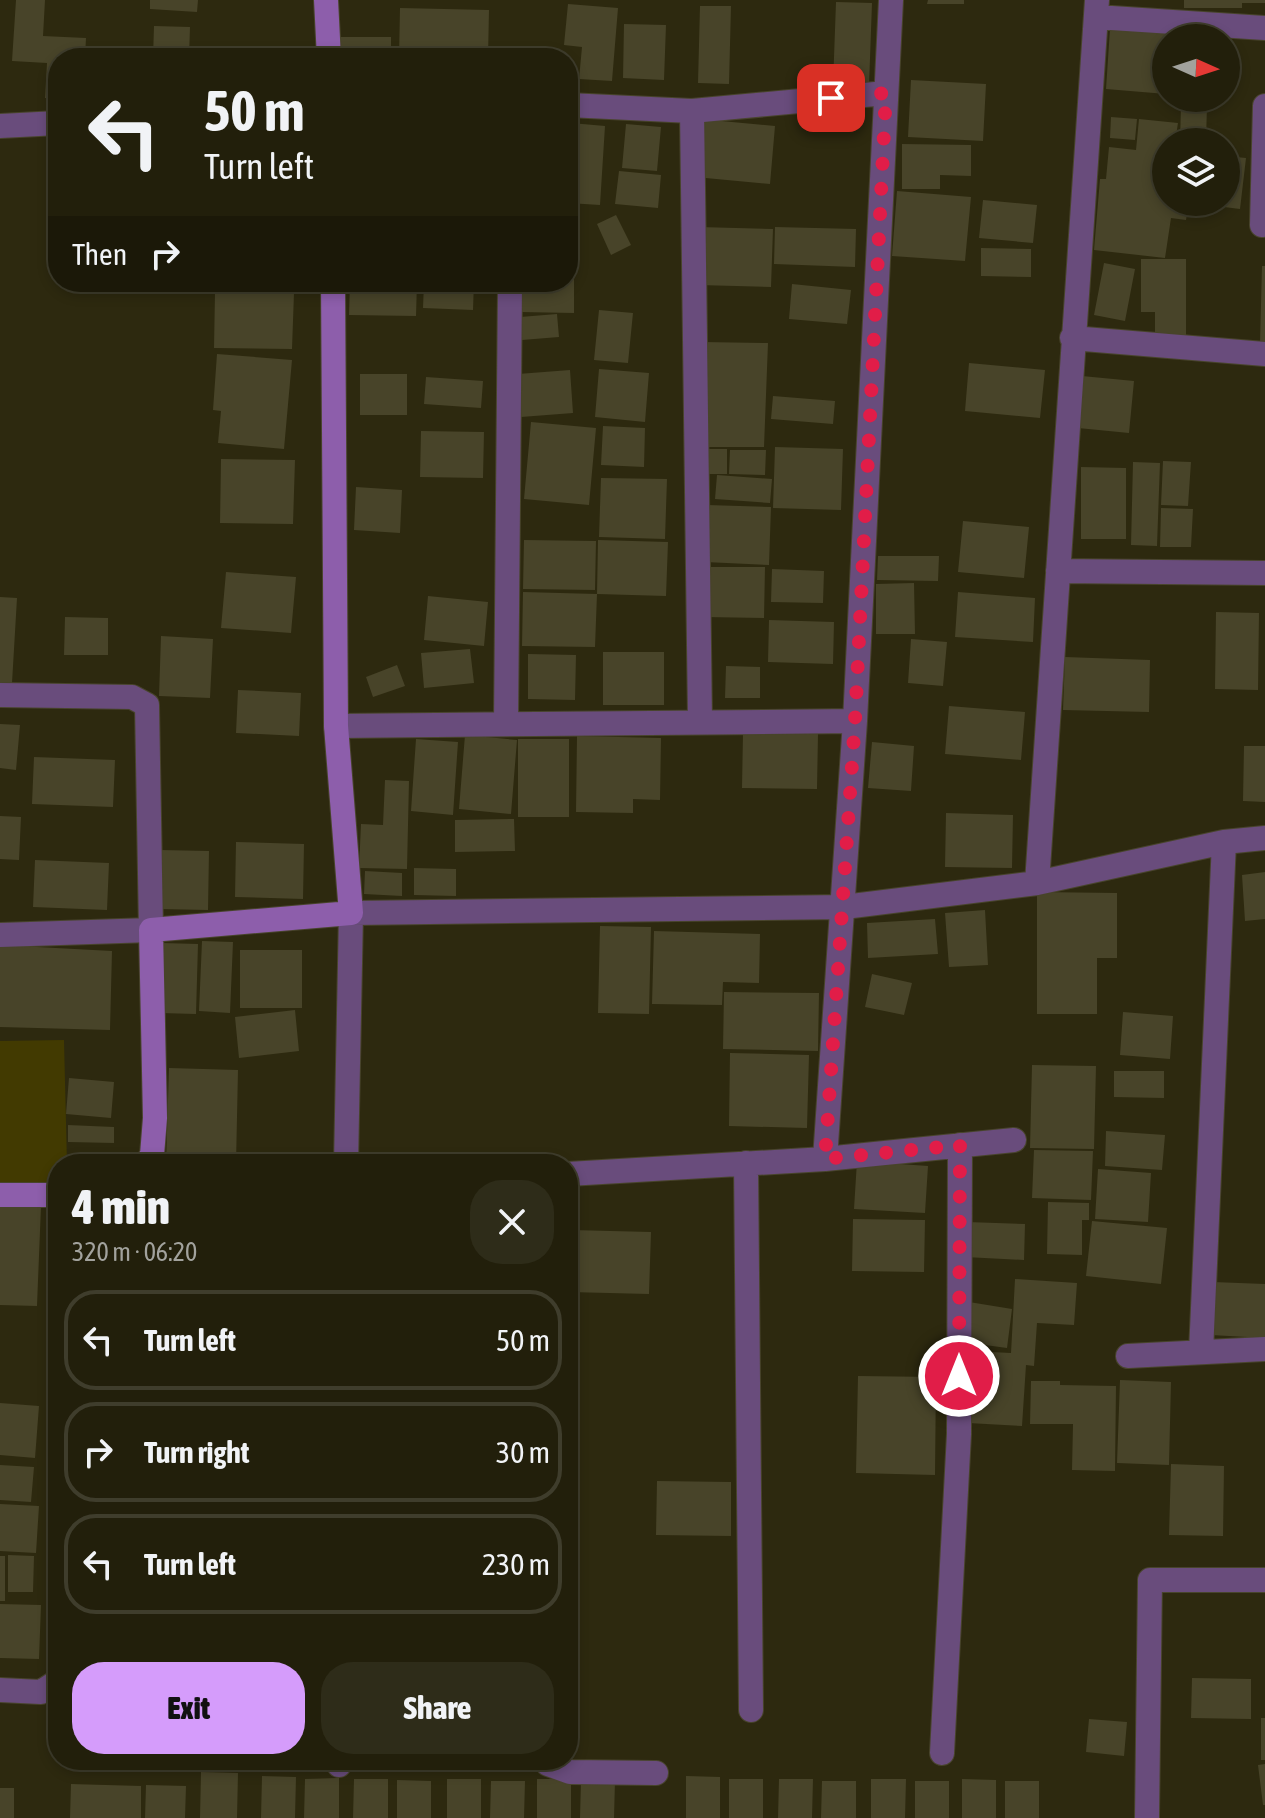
<!DOCTYPE html>
<meta charset="utf-8">
<style>
body{margin:0;font-family:"Asap Condensed",sans-serif;background:#2e2c19;color:#f1f3f6;height:100vh;display:flex;flex-direction:column;font-size:30px;white-space:nowrap}
*{box-sizing:border-box;margin:0}
p{font-size:26px;color:#a2a29d}
.icon{flex:none;width:44px;height:44px;fill:none;stroke:currentColor;stroke-width:2;stroke-linecap:round;stroke-linejoin:round}
.map{position:relative;flex:1;overflow:hidden}
.sheet{position:absolute;left:48px;top:1154px;width:530px;height:616px;display:flex;flex-direction:column;background:#221f0b;border-radius:32px;box-shadow:0 4px 12px #0003,0 0 0 2px #3f3d2c}
.sheet>*{flex:none}
.banner{position:absolute;left:48px;top:48px;width:530px;height:244px;border-radius:32px;box-shadow:0 4px 12px #0003,0 0 0 2px #3f3d2c;background:#221f0b;color:#f1f3f6;overflow:hidden}
.needle{width:52px;rotate:93deg}
.buttons{position:absolute;left:1152px;top:24px;display:grid;gap:16px}
.buttons a{display:grid;place-items:center;width:88px;height:88px;border-radius:50%;background:#221f0b;box-shadow:0 4px 12px #0003,0 0 0 2px #3f3d2c;font-size:40px}
.pin{position:absolute;display:grid;place-items:center;width:68px;height:68px;color:#fff;margin:-34px;border-radius:16px;box-shadow:0 4px 12px #0006}
.me{position:absolute;width:88px;margin:-44px;rotate:0deg;stroke-linejoin:round;filter:drop-shadow(0 0 6px #0008)}
.turn{display:flex;align-items:center;gap:28px;height:168px;padding:0 24px;font-size:36px}
.turn .icon{width:104px;height:104px;stroke-width:2.5}
.turn b{display:block;font-size:56px;line-height:68px}
.then{display:flex;align-items:center;height:76px;padding:0 24px;background:#0003;gap:16px;font-size:30px}
.round{display:grid;place-items:center;flex:none;width:84px;height:84px;border-radius:32px;background:#2e2c19}
.overview{display:flex;align-items:center;justify-content:space-between;height:136px;padding:0 24px}
h1{font-size:48px;font-weight:800;line-height:60px}
.cta{display:flex;gap:16px;margin-top:auto;padding:16px 24px}
.cta a{flex:1;height:92px;border-radius:32px;background:#d59cfb;color:#111;font-size:32px;font-weight:800;line-height:92px;text-align:center}
.cta a+a{background:#2e2c19;color:#f1f3f6}
ul{padding:0;list-style:none}
li{display:flex;align-items:center;gap:24px;height:100px;margin:0 16px 12px;padding:0 8px;border:4px solid #3f3d2c;border-radius:32px}
li div{flex:1}
li b{display:block;font-size:30px}
li em{font-style:normal}
.map>svg:first-child{display:block}
.green{fill:#423a01}
.building{fill:#484429}
.lines{fill:none;stroke-linecap:round;stroke-linejoin:round}
.street-casing{stroke:#48442c;stroke-width:26}
.secondary-casing{stroke:#48442c;stroke-width:26}
.street{stroke:#694c7c;stroke-width:24}
.secondary{stroke:#8d5eab;stroke-width:24}
.route{stroke:#e11d48;stroke-width:14;stroke-dasharray:0 25.2}
</style>
<div class="map">
<svg width="1265" height="1818" viewBox="0 0 1265 1818">
<rect width="100%" height="100%" fill="#2d290f"/>
<path class="green" d="M64,1040L67,1164H58V1185H0V1041Z"/>
<path class="building" d="M16,0H45L43,36L86,38L85,58H58V99L45,98L47,63L12,61Z
M150,0H198L197,12L150,9Z
M928,0H964V4H927Z
M1184,0H1265V3H1242V8H1184Z
M836,2L872,3L869,86L833,85Z
M568,4L618,8L612,81L579,79L582,47L564,45Z
M700,6H731L729,84L698,83Z
M400,8L489,10L488,58H399Z
M624,24L666,25L664,80L623,78Z
M154,26L190,27L189,58H153Z
M1110,29L1186,34V38H1166V94L1106,89Z
M339,37H391V58H339Z
M93,51H125V58H93Z
M911,80L986,84L983,141L908,137Z
M1181,105H1207L1206,142H1180Z
M1111,117L1137,119L1135,140L1110,138Z
M700,119L775,126L770,184L695,177Z
M1139,119L1178,123L1175,142H1166V202H1189L1186,220L1171,218L1165,258L1094,250L1100,179H1106L1109,147L1136,150Z
M571,123L605,126L600,205L568,203Z
M626,124L661,127L657,171L622,168Z
M902,144L971,145V176L940,175V189H902Z
M1226,156L1246,158L1240,209L1200,204L1226,202Z
M619,171L661,175L658,208L615,204Z
M897,191L971,197L965,261L892,256Z
M983,200L1037,205L1033,243L979,238Z
M616,215L631,245L611,255L597,224Z
M699,227L773,229L771,287L698,285Z
M775,227L856,229L855,267L774,264Z
M981,248L1031,249V277L981,276Z
M1141,259H1186V342H1155V312H1141Z
M568,260H574V313L520,312L521,282H568Z
M1104,263L1135,269L1125,321L1094,315Z
M1262,266H1265V344L1260,343Z
M210,282H291V289L210,286Z
M350,282H417L416,316L349,315Z
M424,282H474L473,310L423,308Z
M792,284L851,290L847,324L789,319Z
M215,292L294,293L292,349L214,348Z
M599,310L633,313L628,363L594,360Z
M557,314L559,337L522,340L520,317Z
M702,342L768,343L764,447H701Z
M217,354L292,360L284,449L218,443L221,411L213,410Z
M969,363L1045,370L1040,418L965,411Z
M599,369L649,373L645,422L595,417Z
M570,370L573,413L521,417L518,374Z
M360,374H407V415H360Z
M1082,376L1134,381L1129,433L1078,428Z
M426,377L483,381L481,408L424,404Z
M773,396L835,401L833,424L771,419Z
M531,422L596,428L589,505L524,499Z
M603,426L645,428L644,467L601,465Z
M421,431L484,432L483,478L420,477Z
M775,447L843,449L841,510L773,508Z
M702,449H727V474H701Z
M730,450H766L765,475L729,474Z
M221,459L295,460L293,524L220,523Z
M1163,461L1191,462L1188,506L1161,505Z
M1133,462L1160,463L1157,546L1131,545Z
M1081,467L1126,468V539H1081Z
M717,475L772,479L770,503L715,499Z
M601,478L667,479L665,539L599,537Z
M356,487L402,490L400,533L354,530Z
M707,505L771,507L769,565L705,562Z
M1161,508L1193,509L1191,547H1160Z
M963,521L1029,527L1024,578L958,572Z
M524,540L596,541L595,590L523,589Z
M598,540L668,542L666,596L597,594Z
M878,556H939L938,581L877,580Z
M706,567H765L764,618L704,617Z
M772,569L824,571L823,603L771,602Z
M226,572L296,577L291,633L221,628Z
M914,583L915,634H876V584Z
M523,592L597,594L595,647L522,646Z
M958,592L1035,598L1033,642L955,637Z
M428,596L488,602L484,646L424,640Z
M0,597L17,598L12,683L0,682Z
M1216,612L1259,613L1258,690L1215,689Z
M65,617L108,618V655H64Z
M769,620L834,622L833,664L768,662Z
M161,636L213,639L210,698L159,696Z
M911,639L947,642L943,686L908,683Z
M470,649L474,683L424,688L421,653Z
M603,652H664V705H603Z
M528,654L576,655L575,700L528,699Z
M1065,657L1150,660L1149,712L1063,710Z
M397,665L405,686L373,697L366,677Z
M726,666L760,667V698H725Z
M238,690L301,693L299,736L236,733Z
M949,706L1025,712L1021,760L945,754Z
M0,724L20,725L16,770L0,768Z
M743,733L818,734L817,789L742,788Z
M465,735L517,740L511,814L459,809Z
M577,736L661,738L660,800L633,799V813L576,812Z
M416,739L458,742L453,815L411,811Z
M518,739H569V817H518Z
M872,742L914,746L911,791L868,788Z
M1244,746H1265V802L1243,801Z
M34,757L115,760L113,807L32,804Z
M385,780L409,781L407,869L359,868L361,824L383,825Z
M946,813L1013,815L1012,868L945,867Z
M0,816L21,817L19,860L0,859Z
M514,819L515,851L455,852V820Z
M236,842L304,844L303,899L235,897Z
M160,850L209,851L208,910L159,909Z
M35,860L109,863L107,910L33,907Z
M414,868L456,869V896L414,895Z
M365,871L402,873V896L364,894Z
M1265,872V919L1245,921L1242,875Z
M1037,892L1117,893V958H1097V1014H1037Z
M985,910L988,965L949,967L945,913Z
M935,919L938,954L868,958L867,923Z
M600,926L651,927L649,1014L598,1013Z
M654,931L760,934L759,983L723,982L722,1005L652,1004Z
M202,941L233,942L230,1013L199,1011Z
M162,943L198,944L196,1014L160,1013Z
M0,945L112,951L110,1030L0,1027Z
M240,950H302V1008H240Z
M872,974L912,983L904,1015L865,1007Z
M724,992L819,993L818,1051L723,1049Z
M295,1010L299,1051L239,1058L235,1017Z
M1123,1012L1173,1016L1170,1059L1120,1055Z
M730,1053L809,1055L807,1128L729,1126Z
M1032,1065L1096,1066L1094,1149L1030,1148Z
M169,1068L238,1070L236,1164H166Z
M1114,1071H1164V1098L1114,1097Z
M69,1078L114,1082L111,1118L66,1114Z
M68,1125L114,1127V1143L68,1142Z
M1106,1131L1165,1135L1162,1170L1105,1166Z
M1034,1150L1093,1151L1091,1200L1032,1198Z
M857,1161L928,1166L925,1213L854,1209Z
M1098,1169L1151,1173L1148,1222L1095,1219Z
M1048,1202L1089,1203V1220H1082V1255L1047,1254Z
M0,1204L41,1206L37,1306L0,1305Z
M853,1219L925,1220L924,1272L852,1271Z
M1092,1221L1167,1228L1161,1284L1086,1276Z
M967,1222L1025,1224L1024,1260L965,1257Z
M571,1230L651,1232L649,1294L569,1292Z
M1015,1279L1077,1283L1074,1325L1037,1323L1034,1366L1026,1365L1022,1426L968,1423L972,1351L1011,1353Z
M1213,1282L1265,1284V1338L1211,1335Z
M969,1302L1012,1309L1007,1348L963,1342Z
M858,1376L936,1377L935,1475L856,1473Z
M1120,1380L1171,1382L1169,1465L1117,1463Z
M1031,1381H1060V1385L1116,1386L1115,1471L1072,1470L1073,1424H1030Z
M0,1403L39,1406L35,1458L0,1455Z
M1171,1464L1224,1466L1223,1536L1169,1535Z
M0,1465L34,1467L31,1502L0,1500Z
M657,1481L731,1482V1536L656,1535Z
M0,1504L39,1506L36,1553L0,1551Z
M8,1555L34,1556L33,1592H8Z
M0,1556H5V1601H0Z
M0,1604L41,1605L39,1659L0,1658Z
M1192,1678L1251,1679V1719L1191,1718Z
M1261,1718H1265V1760H1261Z
M1089,1719L1127,1722L1124,1756L1086,1752Z
M401,1760H438V1765L401,1762Z
M1265,1764V1805H1263L1258,1765Z
M201,1772L238,1773L237,1818H200Z
M262,1776L296,1777L295,1818H261Z
M686,1776L720,1777V1818H686Z
M339,1778V1818H304L305,1779Z
M354,1779H388V1818H353Z
M447,1779H481V1818H447Z
M537,1779H571V1818H537Z
M729,1779H763V1818H729Z
M779,1779H813L812,1818H778Z
M871,1779H906L905,1818H871Z
M962,1779L996,1780V1818H962Z
M397,1780L431,1781V1818H397Z
M491,1781H525L524,1818H490Z
M581,1781H615L614,1818H580Z
M822,1781H856V1818H821Z
M915,1781H949V1818H915Z
M1005,1781H1039V1818H1005Z
M71,1784L141,1786V1818H70Z
M146,1785L186,1786L185,1818H145Z
M0,1788H14V1818H0Z"/>
<g class="lines">
<g class="street-casing">
<path id="street" d="M1096,17L1265,28
M568,105L692,111L886,93
M692,111L700,721
M0,126L58,123
M1262,225L1265,106
M1072,338L1265,354
M1058,571L1265,573
M0,695L132,697L147,705L151,930L0,935
M506,723L510,282
M336,726L855,721
M1037,883L1097,0
M825,1159L1014,1140
M746,1163L751,1710
M346,1164L351,913L844,907L1037,883L1224,842L1265,838
M568,1174L825,1159L855,721L891,0
M1201,1352L1224,842
M1128,1356L1265,1349
M0,1690L41,1692L58,1681
M942,1753L959,1434L960,1145
M547,1760L548,1764L570,1772L656,1773
M339,1765V1760
M1147,1818L1150,1580H1265"/>
</g>
<g class="secondary-casing">
<path id="secondary" d="M326,0L329,58
M146,1164L152,1155L155,1118L151,930L351,913L336,726L333,282
M0,1195H58"/>
</g>
<use href="#street" class="street"/>
<use href="#secondary" class="secondary"/>
</g>
<g class="lines">
<path class="route" d="M831,98L886,93L855,721L825,1159L960,1145L959,1376"/>
</g>
</svg>
<div class="buttons">
<a><svg class="needle" viewBox="-14 -14 28 28"><path d="M0-13l5 13h-10z" fill="#e53935"/><path d="M0 13l5-13h-10z" fill="#a2a29d"/></svg></a>
<a><svg class="icon" aria-label="layers" viewBox="0 0 24 24"><path d="M12 4l9 5-9 5-9-5zM3 14l9 5 9-5"/></svg></a>
</div>
<div class="pin" style="left:831px;top:98px;background:#d93025"><svg class="icon" aria-label="arrive" viewBox="0 0 24 24"><path d="M6 21V4h12l-3 4 3 4H6"/></svg></div>
<svg class="me" style="left:959px;top:1376px" viewBox="-20 -20 40 40"><circle r="17" fill="#e11d48" stroke="#fff" stroke-width="3"/><path d="M0-11L8 9 0 5-8 9z" fill="#fff"/></svg>
<div class="banner">
<div class="turn"><svg class="icon" aria-label="left" viewBox="0 0 24 24"><path d="M17 20v-9H6M10 6l-5 5 5 5"/></svg><div><b>50 m</b>Turn left</div></div>
<div class="then">Then<svg class="icon" aria-label="right" viewBox="0 0 24 24"><path d="M7 20v-9h11M14 6l5 5-5 5"/></svg></div>
</div>
<section class="sheet">
<div class="overview"><div><h1>4 min</h1><p>320 m · 06:20</p></div><a class="round"><svg class="icon" aria-label="close" viewBox="0 0 24 24"><path d="M6 6l12 12M18 6L6 18"/></svg></a></div>
<ul>
<li><svg class="icon" aria-label="left" viewBox="0 0 24 24"><path d="M17 20v-9H6M10 6l-5 5 5 5"/></svg><div><b>Turn left</b></div><em>50 m</em></li>
<li><svg class="icon" aria-label="right" viewBox="0 0 24 24"><path d="M7 20v-9h11M14 6l5 5-5 5"/></svg><div><b>Turn right</b></div><em>30 m</em></li>
<li><svg class="icon" aria-label="left" viewBox="0 0 24 24"><path d="M17 20v-9H6M10 6l-5 5 5 5"/></svg><div><b>Turn left</b></div><em>230 m</em></li>
</ul>
<div class="cta"><a>Exit</a><a>Share</a></div>
</section>
</div>
